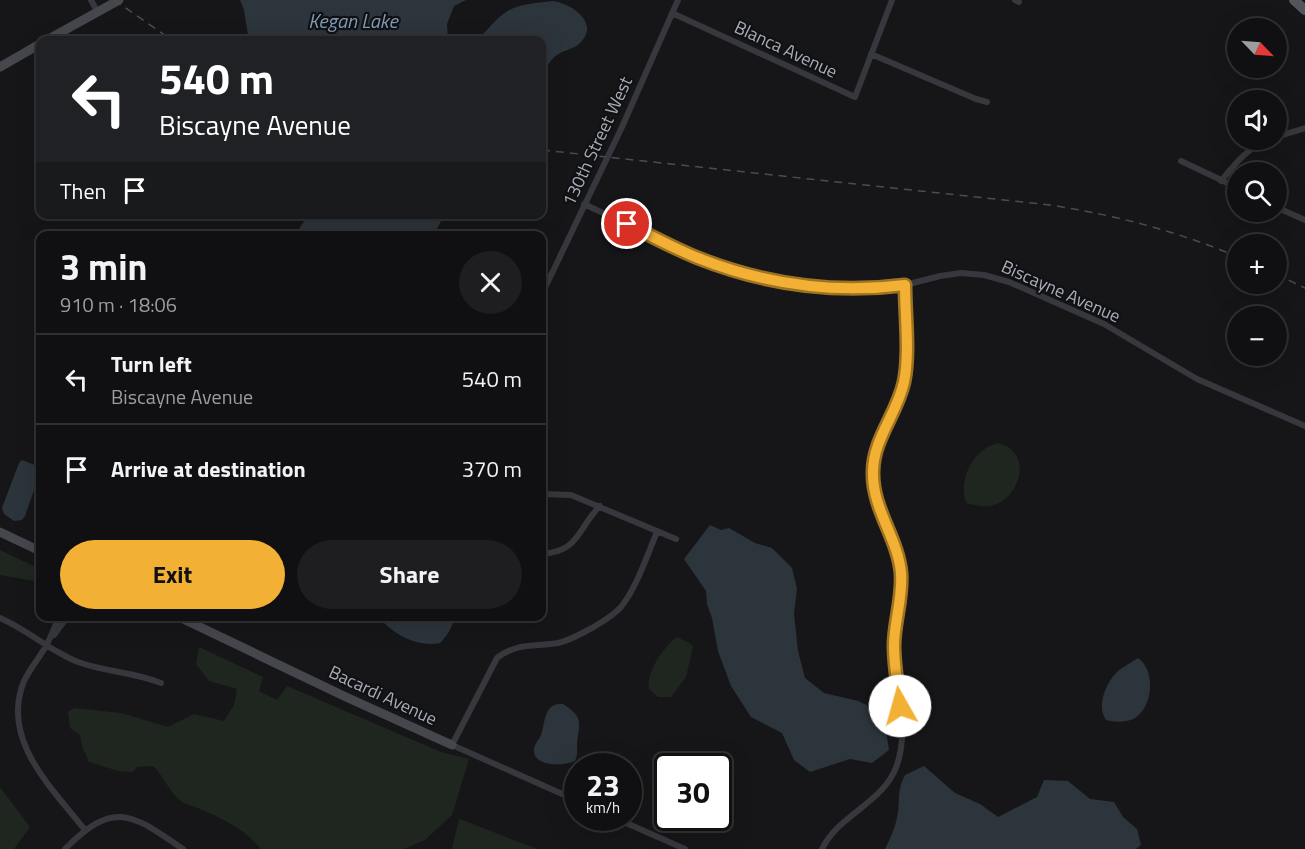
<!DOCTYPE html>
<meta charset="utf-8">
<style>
body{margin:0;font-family:"Titillium Web",sans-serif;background:#1e1e20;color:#f1f3f6;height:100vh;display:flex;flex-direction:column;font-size:22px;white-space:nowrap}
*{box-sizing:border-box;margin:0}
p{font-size:20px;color:#9c9d9f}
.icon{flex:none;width:33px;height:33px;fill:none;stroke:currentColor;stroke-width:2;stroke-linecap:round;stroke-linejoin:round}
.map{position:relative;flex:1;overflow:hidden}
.drawer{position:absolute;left:36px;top:231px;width:510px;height:390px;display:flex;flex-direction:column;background:#101012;border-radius:12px;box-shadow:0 6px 24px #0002,0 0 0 2px #303032}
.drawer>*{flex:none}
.guide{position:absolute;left:36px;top:36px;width:510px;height:183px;border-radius:12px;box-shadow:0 6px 24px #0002,0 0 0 2px #303032;background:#202124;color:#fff;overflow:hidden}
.needle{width:39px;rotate:115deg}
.tools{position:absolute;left:1227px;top:18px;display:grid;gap:12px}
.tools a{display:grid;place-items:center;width:60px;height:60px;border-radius:50%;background:#101012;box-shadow:0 6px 24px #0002,0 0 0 2px #303032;font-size:30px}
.speed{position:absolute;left:564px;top:753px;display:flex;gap:12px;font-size:30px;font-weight:700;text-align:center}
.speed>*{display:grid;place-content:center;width:78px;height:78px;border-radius:50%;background:#101012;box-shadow:0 6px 24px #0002,0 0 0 2px #303032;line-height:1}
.speed small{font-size:15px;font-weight:400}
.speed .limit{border:3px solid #111;border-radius:9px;background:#fff;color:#111}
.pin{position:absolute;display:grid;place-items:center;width:51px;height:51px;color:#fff;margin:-26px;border:3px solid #fff;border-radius:50%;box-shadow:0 2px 6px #0007}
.me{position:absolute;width:66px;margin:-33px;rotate:353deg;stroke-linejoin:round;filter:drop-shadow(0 0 4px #0008)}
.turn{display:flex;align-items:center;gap:21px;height:126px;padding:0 24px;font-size:27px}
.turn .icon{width:78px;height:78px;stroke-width:2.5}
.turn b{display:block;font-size:42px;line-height:51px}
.then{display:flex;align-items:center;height:57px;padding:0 24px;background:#0003;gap:12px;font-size:22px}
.round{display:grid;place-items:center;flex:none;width:63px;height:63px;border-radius:32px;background:#1e1e20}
.overview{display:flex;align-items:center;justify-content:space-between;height:102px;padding:0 24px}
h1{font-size:36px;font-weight:700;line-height:45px}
.button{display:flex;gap:12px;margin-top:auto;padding:12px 24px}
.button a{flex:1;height:69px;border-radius:36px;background:#f2b134;color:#111;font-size:24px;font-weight:700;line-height:69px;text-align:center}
.button a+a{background:#1e1e20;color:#f1f3f6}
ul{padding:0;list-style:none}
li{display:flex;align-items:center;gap:18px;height:90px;padding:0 24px;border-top:2px solid #303032}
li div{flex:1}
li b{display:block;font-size:22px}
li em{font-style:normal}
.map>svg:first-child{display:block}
.green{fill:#1e261f}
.water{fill:#2c353c}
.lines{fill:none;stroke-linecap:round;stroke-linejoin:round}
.street{stroke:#37383d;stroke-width:6}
.secondary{stroke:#45474d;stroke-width:9}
.primary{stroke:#53555c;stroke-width:10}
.rail{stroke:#4a4c52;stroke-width:1.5;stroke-dasharray:8 6;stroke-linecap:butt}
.route-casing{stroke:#9d7322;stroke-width:15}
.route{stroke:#f2b134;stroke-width:10}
.labels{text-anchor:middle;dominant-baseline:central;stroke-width:4.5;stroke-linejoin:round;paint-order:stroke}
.street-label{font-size:18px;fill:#a8adb8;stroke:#111113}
.water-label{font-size:20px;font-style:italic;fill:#7f9bb3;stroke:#111113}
</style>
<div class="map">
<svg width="1305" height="849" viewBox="0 0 1305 849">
<rect width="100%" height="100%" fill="#161618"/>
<path class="green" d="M998,443C1034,452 1020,497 994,505C985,508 974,505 966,503C958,479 973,449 998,443Z
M0,550L40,569V582L0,575Z
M677,637L691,644L693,647L686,677L671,697H658L649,689C646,672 664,646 677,637Z
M199,647L263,677L259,691L277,700L287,686L441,752L469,759L452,815L425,840L404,849H261C245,829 223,819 200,809C194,806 187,805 182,802C170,794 164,776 153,766L137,767L133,772L118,771L89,762L83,749L80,735L70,728L68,712L74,708L121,713L168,727L194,714L224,721L234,705L237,689L209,681L196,664Z
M0,787L30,827L14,849H0Z
M459,819H460L537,849H452Z"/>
<path class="water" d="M240,0H466L454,6L447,24L448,40H254L248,35L244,10Z
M553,1C570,3 600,22 581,42C577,47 567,50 560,53C553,57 546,66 542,74V40H478C507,7 508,6 553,1Z
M311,215V214L444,215L434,235H294C301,229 303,219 311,215Z
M22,460L40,467V473L25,516L22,520L14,521L4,514L2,508L19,463Z
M710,525L721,530L729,528L755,543L772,548L792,568L797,589L794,613L798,651L805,678L824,693L858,701L879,711L884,719L889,750L872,763L850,759L810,772L794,760L782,733L751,717L731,686L718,651L712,618L707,604L706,591L684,559Z
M382,616H455C453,626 447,636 440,643C419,647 398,637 383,622Z
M1138,658C1156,670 1153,707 1135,718C1127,723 1114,722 1106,720C1096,706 1106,682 1118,671C1124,666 1132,662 1138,658Z
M558,704H563C583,717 580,721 577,742C577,749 578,755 575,761C564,766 536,767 534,752C533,745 539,740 541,735C544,727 544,714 550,708C553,705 555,705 558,704Z
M924,766L955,793L980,804L998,817L1037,797L1044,780L1068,781L1090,799L1114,802L1123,817L1137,829L1141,845L1136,849H885C891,837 896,826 898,812C900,796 897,791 905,775Z"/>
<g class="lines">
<path class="street" d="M91,0L98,13
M1015,0L1019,2
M672,13L855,97L892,0
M871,54L976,99L987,102
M1276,137L1305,128
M1181,161L1238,188
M1221,181C1235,164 1248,147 1269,140
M584,204L696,257L732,270L798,285L835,289H875L905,285L940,276L961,273L984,275L1009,282L1104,324L1197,379L1305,426
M1276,207L1305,220
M542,294L622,127L678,0
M542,494L571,495L676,539
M542,554C580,551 577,529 600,506
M59,616C55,626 51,637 46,646C39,658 30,669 24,681C0,740 52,788 85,830
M0,618C28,630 50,651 78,662C105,672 134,672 161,683
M54,635L68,616
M578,801L452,745L497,658C518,642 534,647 558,643C571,640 580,634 592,628C602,622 613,616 621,607C637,587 647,555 657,532
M615,818L685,849
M65,849C115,799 131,814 183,849
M822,849C839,814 884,803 897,765C910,726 895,688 894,648C893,622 904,597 901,571C896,536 875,512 873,475C871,441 898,414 904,381C910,351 905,316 905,285"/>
<path class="secondary" d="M47,40L119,0
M0,67L40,44
M0,532L40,551
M177,616L346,697L452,745"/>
<path class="primary" d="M1294,0L1305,10"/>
<path class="rail" d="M114,0L172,40
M542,150L1050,205C1115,215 1177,231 1238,257
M1276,274L1305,288"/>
</g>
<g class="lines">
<g class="route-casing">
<path id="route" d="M627,224C650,235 673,248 698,258C764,284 835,294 905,285C905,316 910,353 904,382C897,414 873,439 873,472C872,509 898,538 901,573C903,598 894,622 894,646C894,666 898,686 900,706"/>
</g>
<use href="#route" class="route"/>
</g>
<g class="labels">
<g class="street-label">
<text transform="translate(786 49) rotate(25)">Blanca Avenue</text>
<text transform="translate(597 141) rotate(-65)">130th Street West</text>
<text transform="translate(1061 291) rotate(24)">Biscayne Avenue</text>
<text transform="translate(383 695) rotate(25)">Bacardi Avenue</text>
</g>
<g class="water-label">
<text x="353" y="20">Kegan Lake</text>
</g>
</g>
</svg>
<div class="tools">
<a><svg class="needle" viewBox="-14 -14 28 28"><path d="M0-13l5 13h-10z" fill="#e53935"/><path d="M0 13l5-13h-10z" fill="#9c9d9f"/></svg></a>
<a><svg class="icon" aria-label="sound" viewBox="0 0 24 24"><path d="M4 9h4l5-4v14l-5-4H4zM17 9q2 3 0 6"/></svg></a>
<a><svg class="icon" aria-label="search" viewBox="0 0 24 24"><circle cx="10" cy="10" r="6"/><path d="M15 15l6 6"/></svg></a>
<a>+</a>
<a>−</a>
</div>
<div class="speed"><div>23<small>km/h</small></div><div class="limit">30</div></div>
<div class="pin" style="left:627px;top:224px;background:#d93025"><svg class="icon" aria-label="arrive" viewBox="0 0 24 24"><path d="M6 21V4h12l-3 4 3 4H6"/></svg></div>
<svg class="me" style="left:900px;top:706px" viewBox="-20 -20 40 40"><circle r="19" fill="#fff"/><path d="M0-13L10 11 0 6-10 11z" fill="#f2b134"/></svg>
<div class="guide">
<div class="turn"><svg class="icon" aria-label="left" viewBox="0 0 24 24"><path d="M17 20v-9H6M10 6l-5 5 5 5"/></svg><div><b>540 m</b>Biscayne Avenue</div></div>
<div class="then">Then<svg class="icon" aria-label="arrive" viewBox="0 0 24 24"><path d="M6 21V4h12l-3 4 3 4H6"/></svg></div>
</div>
<section class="drawer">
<div class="overview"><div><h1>3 min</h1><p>910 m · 18:06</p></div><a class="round"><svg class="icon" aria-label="close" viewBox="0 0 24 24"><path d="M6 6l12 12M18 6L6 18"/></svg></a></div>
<ul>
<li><svg class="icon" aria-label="left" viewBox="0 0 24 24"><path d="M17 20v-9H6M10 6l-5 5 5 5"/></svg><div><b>Turn left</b><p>Biscayne Avenue</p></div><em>540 m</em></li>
<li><svg class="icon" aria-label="arrive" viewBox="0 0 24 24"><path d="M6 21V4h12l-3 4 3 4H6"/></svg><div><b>Arrive at destination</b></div><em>370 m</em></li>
</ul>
<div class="button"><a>Exit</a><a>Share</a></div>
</section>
</div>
